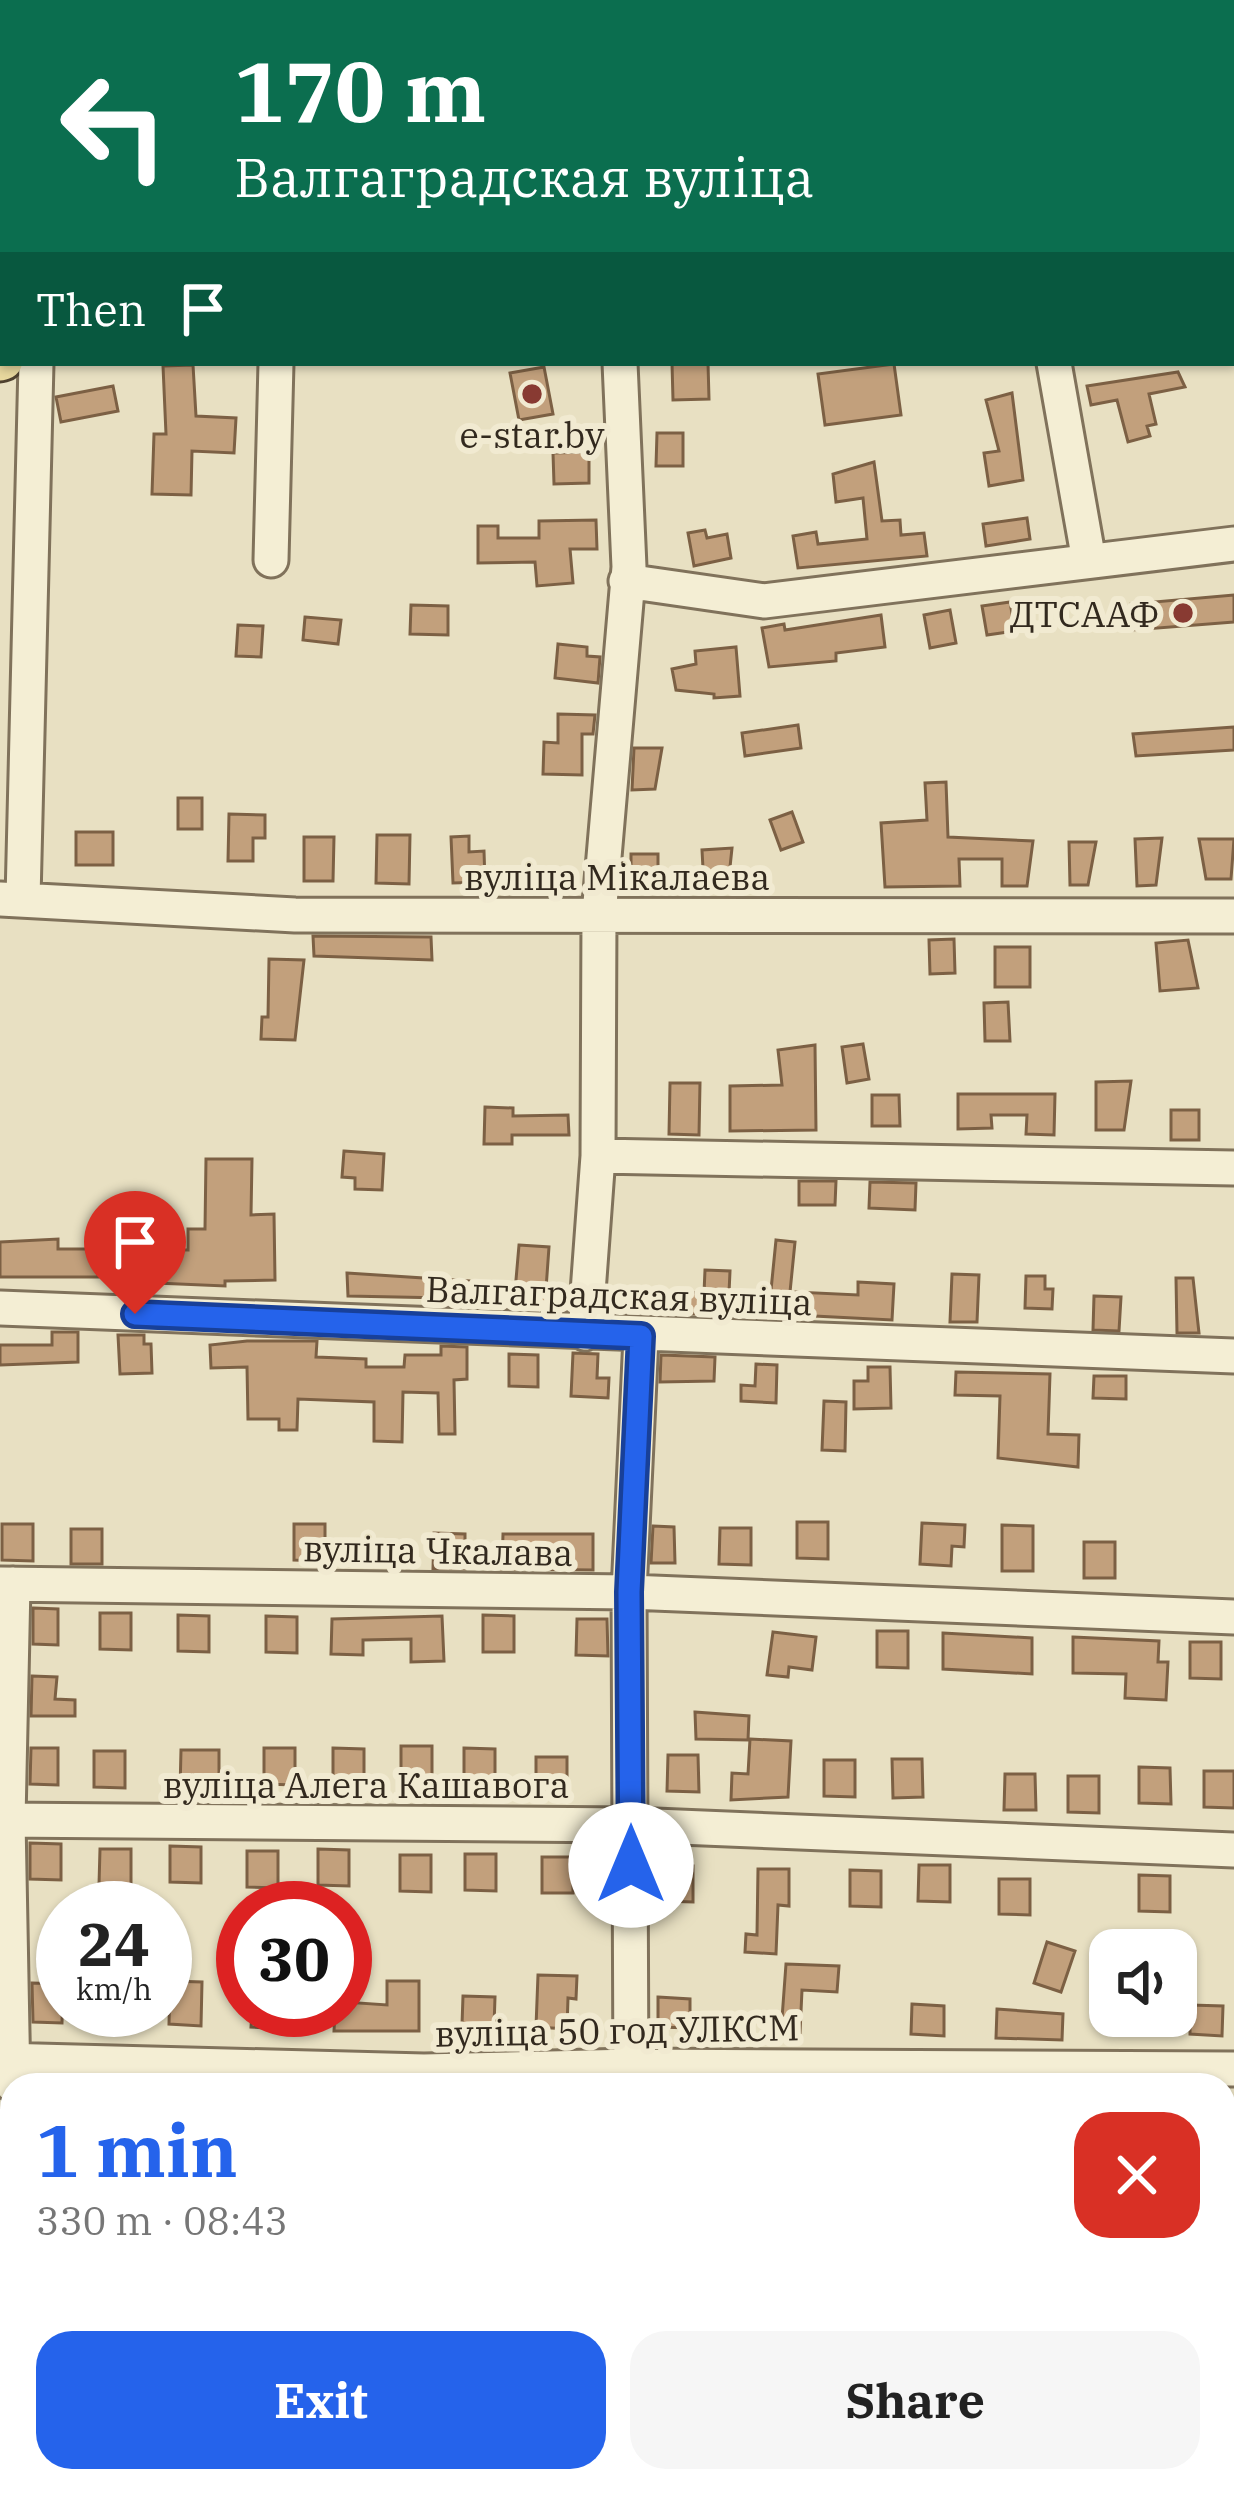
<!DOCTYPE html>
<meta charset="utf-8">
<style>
body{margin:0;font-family:"IBM Plex Serif",serif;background:#f6f6f6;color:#222;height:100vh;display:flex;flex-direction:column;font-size:45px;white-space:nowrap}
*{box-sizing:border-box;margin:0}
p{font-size:39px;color:#767676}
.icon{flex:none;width:66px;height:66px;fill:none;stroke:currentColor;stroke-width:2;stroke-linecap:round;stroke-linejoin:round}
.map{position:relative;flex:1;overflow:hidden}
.details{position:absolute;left:0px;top:2073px;width:1236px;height:420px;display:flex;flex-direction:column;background:#fff;border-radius:36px 36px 0 0;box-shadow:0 3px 9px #0004}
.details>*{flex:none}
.banner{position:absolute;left:0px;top:0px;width:1236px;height:366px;box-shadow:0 3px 9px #0004;background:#0b6e4f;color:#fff;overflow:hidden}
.fabs{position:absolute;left:1089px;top:1929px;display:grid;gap:24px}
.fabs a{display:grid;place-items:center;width:108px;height:108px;border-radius:24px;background:#fff;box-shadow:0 3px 9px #0004;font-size:60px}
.speed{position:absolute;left:36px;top:1881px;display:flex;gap:24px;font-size:60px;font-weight:700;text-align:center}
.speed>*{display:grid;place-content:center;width:156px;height:156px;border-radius:50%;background:#fff;box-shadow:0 3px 9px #0004;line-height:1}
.speed small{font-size:30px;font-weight:400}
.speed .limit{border:18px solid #d22;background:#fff;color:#111}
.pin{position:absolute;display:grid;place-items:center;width:102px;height:102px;color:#fff;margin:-123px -51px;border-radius:50% 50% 50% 0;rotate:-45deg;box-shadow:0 0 12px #0007}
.pin .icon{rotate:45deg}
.me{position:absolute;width:132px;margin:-66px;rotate:0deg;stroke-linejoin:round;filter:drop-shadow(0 0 9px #0008)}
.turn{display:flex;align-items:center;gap:42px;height:252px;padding:0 36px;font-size:54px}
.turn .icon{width:156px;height:156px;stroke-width:2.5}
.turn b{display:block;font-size:84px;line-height:102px}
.then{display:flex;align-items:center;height:114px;padding:0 36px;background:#0003;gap:24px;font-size:45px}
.round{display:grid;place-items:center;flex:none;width:126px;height:126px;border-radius:36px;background:#f6f6f6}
.headline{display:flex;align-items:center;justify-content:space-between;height:204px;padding:0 36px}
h1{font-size:72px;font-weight:700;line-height:90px;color:#2563eb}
.cta{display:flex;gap:24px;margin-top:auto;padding:24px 36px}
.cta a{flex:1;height:138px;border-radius:36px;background:#2563eb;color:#fff;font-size:48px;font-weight:700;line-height:138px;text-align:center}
.cta a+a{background:#f6f6f6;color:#222}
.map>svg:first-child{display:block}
.building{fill:#c2a07c;stroke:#7c6044;stroke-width:3}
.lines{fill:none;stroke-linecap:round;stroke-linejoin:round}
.minor-casing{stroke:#80725b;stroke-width:39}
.major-casing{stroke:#4e412f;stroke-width:45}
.minor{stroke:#f4eed4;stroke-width:33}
.major{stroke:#e8d89e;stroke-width:39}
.route-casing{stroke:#184099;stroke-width:30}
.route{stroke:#2563eb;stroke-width:21}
.poi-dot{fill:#883a32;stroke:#f1ead1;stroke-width:4.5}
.labels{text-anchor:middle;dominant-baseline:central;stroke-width:12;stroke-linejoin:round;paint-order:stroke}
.poi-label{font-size:36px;fill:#32291e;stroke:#f1ead1}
.street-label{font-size:36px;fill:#32291e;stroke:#f1ead1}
</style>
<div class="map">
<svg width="1234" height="2493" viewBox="0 0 1234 2493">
<rect width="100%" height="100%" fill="#e8e0c2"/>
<path class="building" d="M672,363H708L709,399L673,400Z
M894,364L901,415L825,425L818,374Z
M193,365L196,416L236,418L234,453L192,451L191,495L152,494L154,434H166L163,366Z
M544,367L553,414L519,420L510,373Z
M1178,372L1185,387L1149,394L1156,424L1147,426L1150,436L1128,442L1117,400L1091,405L1087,386Z
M113,386L118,411L61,422L56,397Z
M1012,393L1023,480L989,486L984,453L999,451L986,400Z
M657,433H683V466H656Z
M589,452V483L554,484L553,453Z
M874,462L882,521L900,520L901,535L924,533L927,556L798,568L793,536L816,532L818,544L867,539L863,498L836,502L833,474Z
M1027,518L1030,539L986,546L983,524Z
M596,520L597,549H570L573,583L537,586L535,562L478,563V526H498V538H539V521Z
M705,530L707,538L727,534L731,558L694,566L688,533Z
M1234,595V622L1133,630L1131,604Z
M1010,602L1015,631L987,635L982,606Z
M411,605L448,606V635L410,634Z
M950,610L956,643L930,648L924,615Z
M881,615L885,647L836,653V661L769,667L762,628L784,624L785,630Z
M305,617L341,620L338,644L303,640Z
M238,625L263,626L261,657L236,656Z
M558,644L587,647V656L600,657L598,683L555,678Z
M736,647L740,696L714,698V694L676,690L672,669L696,664L695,651Z
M558,714L595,715L593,734H582V775L543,774L544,742L558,743Z
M798,725L801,748L745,756L742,733Z
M1234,727V750L1136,756L1133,734Z
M634,748H662L655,789L632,790Z
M946,782L948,837L1033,841L1027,886H1002V859H959L960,886L885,887L881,823L927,820L925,783Z
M178,798H202V829H178Z
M792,812L803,842L781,850L770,820Z
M229,814L265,815V838H253V861H228Z
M76,832H113V865H76Z
M377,835H410L409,884L376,883Z
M469,836V852L484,851L485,882L453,883L451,837Z
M304,837H334L333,881H304Z
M1162,838L1156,885L1137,886L1135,839Z
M1199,839H1234L1231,879H1206Z
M1069,842H1096L1088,885H1070Z
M732,848L728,886L704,887L702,850Z
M631,854H658V885H631Z
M313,936L431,937L432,960L314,956Z
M954,939L955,973L930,974L929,940Z
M1188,940L1198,988L1160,991L1156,943Z
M995,947H1030V987H995Z
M269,959L304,960L295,1040L261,1039L262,1017H268Z
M1008,1002L1010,1041H985L984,1003Z
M863,1044L869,1079L847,1083L842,1047Z
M815,1045L816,1130L730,1131V1086L782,1085L778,1050Z
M1131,1081L1124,1130H1096V1082Z
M670,1083H700L699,1135L669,1134Z
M958,1094H1055L1054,1135L1026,1134L1027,1115H991L992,1128L958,1129Z
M872,1095H899L900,1126H872Z
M485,1107L513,1108V1116L568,1115L569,1135H512V1144H484Z
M1171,1110H1199V1140H1171Z
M344,1151L384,1154L382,1190L355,1189V1178L342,1177Z
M206,1159H252L251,1215L274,1214L275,1280L225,1281V1286L133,1282L134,1249L188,1250V1229H205Z
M799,1181H836L835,1205H799Z
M870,1182L916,1183L915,1210L869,1208Z
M58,1239V1249H98V1277H0V1242Z
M776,1240L795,1242L789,1302L770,1300Z
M519,1245L549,1247L546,1289L567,1291L566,1309L514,1303Z
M705,1270L730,1271L728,1315L641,1312V1292L704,1293Z
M347,1273L469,1281L470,1305L445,1304V1298L348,1296Z
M952,1274L979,1275L977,1322H950Z
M1026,1276H1045V1289H1053L1052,1309L1025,1308Z
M1176,1278H1193L1199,1333H1177Z
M858,1282L894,1284L892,1320L795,1315L796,1292L858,1295Z
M1094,1296L1121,1297L1119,1331L1093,1330Z
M52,1332H78V1362L0,1365V1345H52Z
M118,1335H144V1344H151L152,1373L120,1374Z
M247,1341H317L316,1357L366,1359V1367H404L405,1355H441V1346L467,1347V1379L454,1380L455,1434H439L438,1393L403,1392L402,1442L374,1441V1402L298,1399L297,1430H279V1419H248L247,1367L211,1368L210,1345Z
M573,1353L598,1354L597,1378H609L608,1398L571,1396Z
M509,1354L538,1355V1387L509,1386Z
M661,1355L715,1357L714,1381L660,1382Z
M756,1364L777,1365L776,1403L741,1401V1385L755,1386Z
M868,1367H890L891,1408L854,1409V1381H868Z
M956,1372L1050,1374L1048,1434L1079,1435L1078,1467L998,1458L1000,1396L955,1395Z
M1094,1376H1126V1399L1093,1398Z
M824,1401L846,1402L845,1451L822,1450Z
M797,1522H828V1559L797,1558Z
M922,1523L965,1525L964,1547L952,1546L951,1566L920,1564Z
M2,1524H33V1561L2,1560Z
M294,1524H325V1561L294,1560Z
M1002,1525L1033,1526V1571H1002Z
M653,1526L674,1527L675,1563H651Z
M720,1528H751V1565L719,1564Z
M71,1529H102V1564H71Z
M434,1533L465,1534V1569H433Z
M503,1534H593V1570L502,1569Z
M1084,1542H1115V1578H1084Z
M33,1608L58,1609V1645L33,1644Z
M100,1613H131V1650L100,1649Z
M178,1615L209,1616V1652L178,1651Z
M483,1615L514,1616V1652H483Z
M266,1616L297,1617V1653L266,1652Z
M442,1616L444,1661L411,1662V1639L363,1640V1655L331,1654L332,1619Z
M577,1619H607L608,1656L576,1655Z
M877,1631H908V1668L877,1667Z
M773,1632L816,1637L812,1670L789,1667L788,1677L767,1675Z
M943,1633L1032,1638V1674L943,1669Z
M1073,1637L1159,1641L1158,1662H1168L1166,1700L1125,1698L1126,1674L1073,1673Z
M1190,1642H1221V1679L1190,1678Z
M32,1676L57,1677L55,1699L75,1700V1716H31Z
M695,1712L749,1716L748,1740L696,1739Z
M750,1739L791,1741L788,1797L731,1800L732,1773L748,1774Z
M401,1746H432V1783L401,1782Z
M31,1748H58V1785L30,1784Z
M264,1748H295V1785L264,1784Z
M333,1748L364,1749V1785L333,1784Z
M464,1748L495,1749V1785L464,1784Z
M181,1750H219V1787L180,1791Z
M94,1751H125V1788L94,1787Z
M668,1755H698L699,1792L667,1791Z
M536,1757H567V1793H536Z
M892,1759H922L923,1797L893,1798Z
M824,1760H855V1797L824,1796Z
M1139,1767L1170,1768L1171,1804L1139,1803Z
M1204,1771H1234V1808L1204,1807Z
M1005,1774H1035L1036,1810H1004Z
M1068,1776H1099V1813L1068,1812Z
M30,1843L61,1844V1880L30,1879Z
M170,1846L201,1847V1883L170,1882Z
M100,1849H131V1885H99Z
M318,1849L349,1850V1886L318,1885Z
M247,1851H278V1888L247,1887Z
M465,1854H496V1891L465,1890Z
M400,1855H431V1892L400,1891Z
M542,1857H573V1893H542Z
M662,1865L693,1866V1902L661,1901Z
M919,1865H950V1902L918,1901Z
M758,1869H789V1906L778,1905L776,1954L745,1952L746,1934L757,1935Z
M850,1870L881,1871V1907L850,1906Z
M1139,1875L1170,1876V1912L1139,1911Z
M999,1879H1030V1915L999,1914Z
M1047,1942L1075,1951L1061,1992L1034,1983Z
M786,1964L839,1966L837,1992L802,1990L800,2033L781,2032Z
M538,1975L577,1976L576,1999L568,1998L567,2029L536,2027Z
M170,1981L202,1982L201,2026L169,2024Z
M387,1981H419V2031H334L335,2010H345V2002L387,2005Z
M32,1983L63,1984L62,2023L33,2022Z
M463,1996L495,1997L494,2027L462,2025Z
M658,1997L690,1999V2028L658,2027Z
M912,2004L944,2006V2036L911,2034Z
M1190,2005L1223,2006L1222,2036L1190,2034Z
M997,2009L1063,2014L1062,2040L996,2038Z
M252,2010H297L296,2030L251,2027Z"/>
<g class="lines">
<g class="minor-casing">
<path id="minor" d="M725,0V3
M249,3L259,0
M1129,3L1130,0
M1233,14H1234
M0,69L3,68
M1054,363L1089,561
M271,560L276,363
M626,581L764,601L1234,544
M0,899L295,915L1234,916
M23,899L36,363
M598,1156L1234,1168
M0,1308L1234,1356
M585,1333L598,1156L599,915L629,567L620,363
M0,1584L629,1592L1234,1617
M0,1820L631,1825L1234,1850
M0,2060L424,2071L632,2066L1234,2069
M631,2083L629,1592L641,1337
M13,2085L8,1820L13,1584
M1224,2321L1234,2322
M8,2493L12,2124
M615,2493L616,2481"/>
</g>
<g class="major-casing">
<path id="major" d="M1233,93H1234
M0,361L3,360"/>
</g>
<use href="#minor" class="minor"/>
<use href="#major" class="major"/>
</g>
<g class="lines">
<g class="route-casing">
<path id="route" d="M135,1314L641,1336L629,1592L631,1865"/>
</g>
<use href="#route" class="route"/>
</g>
<g class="poi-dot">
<circle cx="532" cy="394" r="12"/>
<circle cx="1183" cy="613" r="12"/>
</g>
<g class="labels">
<g class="poi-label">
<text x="532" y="434">e-star.by</text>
<text x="1159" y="613" text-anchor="end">ДТСААФ</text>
</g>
<g class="street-label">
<text x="617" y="876">вуліца Мікалаева</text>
<text transform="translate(619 1295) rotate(2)">Валгаградская вуліца</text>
<text transform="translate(438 1550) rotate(1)">вуліца Чкалава</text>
<text x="366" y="1784">вуліца Алега Кашавога</text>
<text transform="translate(617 2030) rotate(-1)">вуліца 50 год УЛКСМ</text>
</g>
</g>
</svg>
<div class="fabs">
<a><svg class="icon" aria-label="sound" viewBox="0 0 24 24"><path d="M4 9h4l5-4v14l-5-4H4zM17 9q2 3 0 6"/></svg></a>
</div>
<div class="speed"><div>24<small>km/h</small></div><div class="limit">30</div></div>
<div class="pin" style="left:135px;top:1314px;background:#d93025"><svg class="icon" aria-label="arrive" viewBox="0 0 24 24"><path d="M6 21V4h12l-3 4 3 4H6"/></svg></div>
<svg class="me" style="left:631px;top:1865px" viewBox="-20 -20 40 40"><circle r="19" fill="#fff"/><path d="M0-13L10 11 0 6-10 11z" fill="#2563eb"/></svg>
<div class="banner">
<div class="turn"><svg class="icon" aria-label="left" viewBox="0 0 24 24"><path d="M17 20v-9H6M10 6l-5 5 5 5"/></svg><div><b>170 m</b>Валгаградская вуліца</div></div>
<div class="then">Then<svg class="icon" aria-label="arrive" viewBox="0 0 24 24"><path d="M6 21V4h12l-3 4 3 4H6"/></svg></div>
</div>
<section class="details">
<div class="headline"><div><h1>1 min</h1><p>330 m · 08:43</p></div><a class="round" style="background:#d93025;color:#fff"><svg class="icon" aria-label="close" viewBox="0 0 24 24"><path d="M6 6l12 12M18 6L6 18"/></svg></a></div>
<div class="cta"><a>Exit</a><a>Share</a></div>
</section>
</div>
